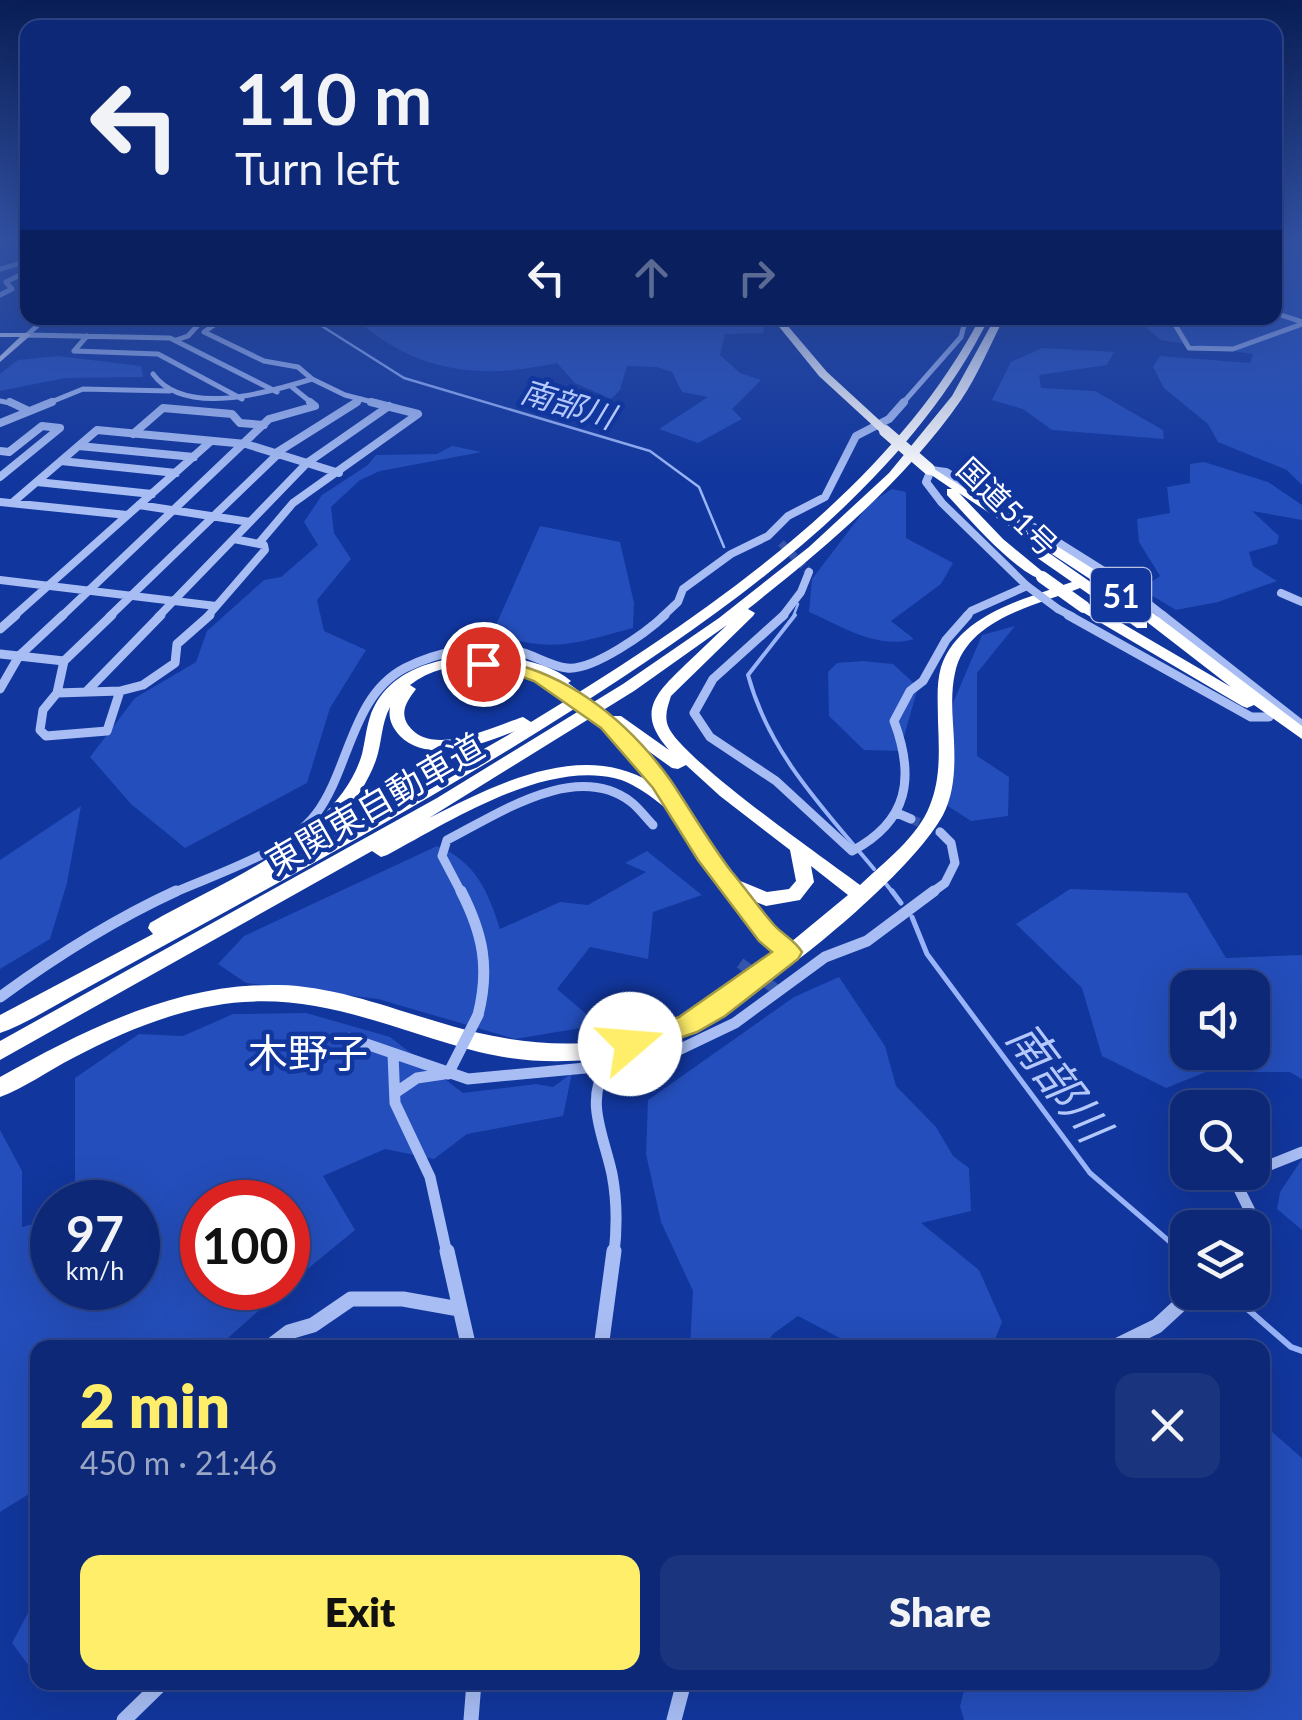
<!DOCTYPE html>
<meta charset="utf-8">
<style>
body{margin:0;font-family:Lato,"Noto Sans JP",sans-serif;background:#1b347e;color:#f1f3f6;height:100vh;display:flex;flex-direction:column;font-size:38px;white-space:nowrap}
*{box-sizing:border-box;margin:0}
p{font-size:32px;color:#9aa6c5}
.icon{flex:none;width:55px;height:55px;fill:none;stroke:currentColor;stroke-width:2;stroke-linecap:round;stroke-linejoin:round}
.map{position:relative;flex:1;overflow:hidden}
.drawer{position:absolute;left:30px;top:1340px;width:1240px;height:350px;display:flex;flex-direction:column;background:#0d2876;border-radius:20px;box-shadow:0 10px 40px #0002,0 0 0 2px #2d4488}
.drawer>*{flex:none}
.guide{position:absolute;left:20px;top:20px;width:1262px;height:305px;border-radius:20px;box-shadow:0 10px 40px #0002,0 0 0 2px #2d4488;background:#0d2876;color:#f1f3f6;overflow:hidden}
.buttons{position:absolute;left:1170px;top:970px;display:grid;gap:20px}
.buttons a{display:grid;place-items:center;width:100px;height:100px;border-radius:20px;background:#0d2876;box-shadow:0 10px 40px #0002,0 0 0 2px #2d4488;font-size:50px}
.speed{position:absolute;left:30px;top:1180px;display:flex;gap:20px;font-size:50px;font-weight:700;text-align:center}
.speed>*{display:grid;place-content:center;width:130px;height:130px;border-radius:50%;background:#0d2876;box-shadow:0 10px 40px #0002,0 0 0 2px #2d4488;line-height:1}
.speed small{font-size:25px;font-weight:400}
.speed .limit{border:15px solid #d22;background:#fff;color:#111}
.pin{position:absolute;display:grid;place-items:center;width:85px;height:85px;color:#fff;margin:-42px;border:5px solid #fff;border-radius:50%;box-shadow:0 2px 10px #0007}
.me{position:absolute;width:110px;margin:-55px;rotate:72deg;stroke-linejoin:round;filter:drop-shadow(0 0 8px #0008)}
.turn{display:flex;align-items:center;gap:35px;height:210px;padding:0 50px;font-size:45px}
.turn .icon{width:130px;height:130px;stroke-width:2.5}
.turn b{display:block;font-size:70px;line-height:85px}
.lanes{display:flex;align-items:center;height:95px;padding:0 50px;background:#0003;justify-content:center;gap:50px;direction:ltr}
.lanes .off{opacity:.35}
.round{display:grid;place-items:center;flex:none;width:105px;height:105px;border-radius:20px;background:#1b347e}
.overview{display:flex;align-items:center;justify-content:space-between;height:170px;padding:0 50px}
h1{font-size:60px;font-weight:800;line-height:75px;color:#ffee6a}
.action{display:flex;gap:20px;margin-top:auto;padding:20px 50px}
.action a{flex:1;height:115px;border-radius:20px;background:#ffee6a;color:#111;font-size:40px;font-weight:800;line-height:115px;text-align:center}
.action a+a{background:#1b347e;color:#f1f3f6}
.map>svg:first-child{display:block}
.green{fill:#244ebb;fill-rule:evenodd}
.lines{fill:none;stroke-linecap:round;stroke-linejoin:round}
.stream-far3{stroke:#99b4f8;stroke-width:2.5}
.stream-far2{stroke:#99b4f8;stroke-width:4}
.stream-far1{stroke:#99b4f8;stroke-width:5}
.stream{stroke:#99b4f8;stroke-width:6}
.street-tunnel-far2{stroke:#3554ac;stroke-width:8;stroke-dasharray:8 4;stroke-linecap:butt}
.street-tunnel-far1{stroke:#3554ac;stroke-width:9;stroke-dasharray:9 5;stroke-linecap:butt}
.street-tunnel{stroke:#3554ac;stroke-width:11;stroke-dasharray:11 6;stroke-linecap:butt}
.street-far4{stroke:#a7bdf4;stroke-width:5}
.street-far3{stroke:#a7bdf4;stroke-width:8}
.street-far2{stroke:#a7bdf4;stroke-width:9}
.street-far1{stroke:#a7bdf4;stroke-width:11}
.street{stroke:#a7bdf4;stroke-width:15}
.secondary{fill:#d7e1fd;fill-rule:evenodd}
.highway{fill:#fff;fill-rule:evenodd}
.street-bridge-far1{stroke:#a7bdf4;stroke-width:8}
.street-bridge{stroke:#a7bdf4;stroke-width:11}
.highway-bridge-far1{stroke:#fff;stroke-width:12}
.highway-bridge{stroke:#fff;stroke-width:16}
.route{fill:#ffee6a;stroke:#a69b45;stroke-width:2.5}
.labels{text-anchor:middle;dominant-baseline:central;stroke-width:9;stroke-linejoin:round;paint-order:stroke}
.far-street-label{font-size:30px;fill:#fff;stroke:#11369d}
.far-water-label{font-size:32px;font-style:italic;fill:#b4c8fb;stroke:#11369d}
.shield{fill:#11369d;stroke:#b8c3e2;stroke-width:2.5}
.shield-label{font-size:32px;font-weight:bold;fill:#fff}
.street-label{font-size:35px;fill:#fff;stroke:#11369d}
.quarter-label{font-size:40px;fill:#fff;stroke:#11369d}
.near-water-label{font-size:45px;font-style:italic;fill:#b4c8fb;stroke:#11369d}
</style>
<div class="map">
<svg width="1302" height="1720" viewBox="0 0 1302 1720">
<rect width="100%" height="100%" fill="#11369d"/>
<path class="green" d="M1275,239H1302V485L1287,470L1218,442L1208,424L1164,388L1153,367L1160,356L1250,363L1253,354L1161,340L1134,318H1275Z
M354,318H689L722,324H765L763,333L725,334L720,355L740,373L761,380L732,409L742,419L698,443L659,429L708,397L682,392L672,372L656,367L627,366L620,390L611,399L575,383L557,363C477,380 418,373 354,318Z
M1042,348L1114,352L1107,365L1039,375L1041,388L1095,391L1163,430L1164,439L1052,430L1023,409L992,400L1011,362Z
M58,356L141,366L143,377L65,378L0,391V374L18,360Z
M452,446L482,452L380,471L360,480L331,507L334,533L351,559L317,600L324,631L366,650L330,708L307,783L185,848L131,804L90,757L135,698L196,662L207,631L264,580L281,577L318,545L304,522L322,495L368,465L376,455L437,454Z
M1204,462L1268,482L1302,505V520L1252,511L1279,536L1277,544L1249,552L1253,566L1277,581L1218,602L1176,610L1141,589L1160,576L1139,542L1137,519L1170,513L1167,487L1190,483V464Z
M892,489L906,492V538L953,563L941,584L891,621L914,639C878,650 841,626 809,612L812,579L870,503Z
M540,526L620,542L634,603L633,628C573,644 553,653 492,634Z
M1015,626L977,673V756L1009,777L1008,816L971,821L946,805L953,703L982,635Z
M863,661L893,664L918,687L900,751L864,750L829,716L828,672L837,663Z
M81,806L67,883L50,939L0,969V860Z
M437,846C476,862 488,891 500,929L560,902L588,905L646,872L625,863L647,851L702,895L653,912L648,959L590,947L557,989L599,1025L515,1039L378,999L246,983L218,964L244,936Z
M1070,889L1187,893L1226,958L1302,955V1079L1290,1072H1206L1166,1088L1102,1056L1082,988L1016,924ZM1188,988H1252V1052H1188Z
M839,977L885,1046L896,1086L936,1127L953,1156L969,1168L971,1211L921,1223L979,1270L1002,1322L992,1347H857L798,1316L773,1334L764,1347H690L693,1291L661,1222L646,1154L648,1100L794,997Z
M306,1013L390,1037L463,1093L536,1084L553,1087L572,1073L563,1116L467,1134L434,1159L385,1149L323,1176L355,1230L288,1285V1202H202V1288H284L218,1347L38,1348L37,1489L0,1512V1130L22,1171V1227L52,1219V1288H138V1202H75V1078L139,1034L183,1036L233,1014Z
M1302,1159V1230L1277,1209L1280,1192Z
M1263,1424L1302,1458V1720H964L960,1706L966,1683L1262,1682Z
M37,1596V1677L12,1643Z"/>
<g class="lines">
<path class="stream-far3" d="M309,318L404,378L650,451L699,487L724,547
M793,617L798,604"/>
<path class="stream-far2" d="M795,615L748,675C769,753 823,808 874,869
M886,884L894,894"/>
<path class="stream-far1" d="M892,891L901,903
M912,917L927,954L1090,1173L1184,1254"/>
<path class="stream" d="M1181,1251L1188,1257
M1228,1292L1291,1347L1302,1351"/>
<path class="street-tunnel-far2" d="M781,543L809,572"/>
<path class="street-tunnel-far1" d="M911,819L940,832"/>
<path class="street-tunnel" d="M740,963L778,991"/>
<path class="street-far4" d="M0,269L28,261
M0,295L12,289L6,282L28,271
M1275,313L1302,322
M1171,318L1189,348L1233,349L1302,324
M75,322L199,324L188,336L176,340
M27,335L170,338L277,392
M27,335L46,318
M87,336L74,351L158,354L242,399
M153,374C185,418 270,392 312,379L298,367L264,361L204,332L217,323L204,318
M312,379L345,395L380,404
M292,387L313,404
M0,401L15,404
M46,404L83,389L170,391
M353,404L361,399
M902,404L961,337L966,318"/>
<path class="street-far3" d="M10,402L29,411
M0,423L52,402
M133,434L163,408L232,414L240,423L264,425
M79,446L194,457
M0,451L9,452L42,426L60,428L0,477
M276,453L357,402
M61,461L176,473
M307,463L389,406
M307,463L339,473
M37,482L152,494
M0,502L127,515
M12,503L97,430L246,444L307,463L158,617
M139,505L250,522
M259,543L293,503L418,414L371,402
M0,580L216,606
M1281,593L1302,602
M1058,609L1073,617
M13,617L211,441
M61,617L269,419L315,406L310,402
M109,617L278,454
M207,617L265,550L264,545L234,539
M662,617L678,602L683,589L731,554L768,536L788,516L825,497L856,436L889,419L904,402
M782,617L801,592L809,572
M966,617L971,611L1027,586L942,503L926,482L931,470L946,472L1118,580L1165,617"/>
<path class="street-far2" d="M784,615L713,679L694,713L710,737L776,781L852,851C909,821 915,777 894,721L910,691L923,681L946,640L968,615
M1068,615L1251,717H1269
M1162,615L1302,725
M0,629L16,615
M0,654L64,661L112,615
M0,689L19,656L63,615
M87,691L161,615
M120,691L107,731L46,736L40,730L43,710L57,693Z
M120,691L143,685L175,663L177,644L210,615
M57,693L64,661
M897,813L911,819
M171,894C213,875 288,852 316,814C350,769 351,696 405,668C439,651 479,644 516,651C533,654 549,666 567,668C593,671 647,632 665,615
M462,894L442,856L447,840C498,814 576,760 631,802C639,808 646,818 653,825
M930,894L945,883L955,863L951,843L940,832"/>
<path class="street-far1" d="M461,891C483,934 490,968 478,1015
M0,997C56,956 113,920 176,891
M349,1038L468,1079L607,1066L668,1055L735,1023L825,957L867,941L934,891
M393,1054L395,1103L430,1177L447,1254
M607,1066C584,1101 604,1136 612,1174C617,1200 617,1228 614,1254
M395,1093L417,1078L444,1074
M1251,1172L1240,1191L1256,1223L1252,1228
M1252,1172L1302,1152"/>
<path class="street" d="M447,1251L469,1348
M268,1348L289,1332L313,1325L351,1299H403L459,1309
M601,1348L614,1251
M1112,1348L1157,1326L1194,1292
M124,1720L163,1682
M471,1720L474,1682
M674,1720L684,1682"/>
<path class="secondary" d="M0,333H27L31,335L0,362V356L20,337H0Z"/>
<path class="highway" d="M772,318H781L827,372L889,429V433H881L819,376Z
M980,318H989C905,487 729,610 574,709C461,781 344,847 227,911C176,939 125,967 74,995C50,1008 26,1024 0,1033V1015L153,934L148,928L150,923C208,890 272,865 320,818C338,801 355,779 362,754C365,742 366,729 370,717C386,669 440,656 484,656C512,656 550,663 571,681L564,686C554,682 544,677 534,673C495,660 444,659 410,685L416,689C408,700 399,711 408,725C432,759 494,726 523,717L531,722C697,620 887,495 980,318ZM390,707C388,719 392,727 400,736C429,765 483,744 515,731L296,857C330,832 361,801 376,760C382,743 381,724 390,707Z
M995,318H1004C990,345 978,375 961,400C904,482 826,547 748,609L755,613L753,616L671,696C668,706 664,715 668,726C680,758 825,859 860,885C884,862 918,837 930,805C941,778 939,749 938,721C938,703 936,685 941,667C959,614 1025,599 1072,582L1036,557V551H1046L1145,620L1093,581L959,493L1003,539L1049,577L1047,580C1022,581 965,514 947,495V489H952L927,472L925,470L931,467L1103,575L1302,726V739L1254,705L1247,708L1242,706L1079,610V604H1089L1231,687L1147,622V628H1137L1080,588C1037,605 966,619 955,673C950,695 953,719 954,741C955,765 955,792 943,815C907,880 761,996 693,1030C628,1063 549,1069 479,1052C401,1032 327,996 244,1002C184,1006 126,1030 73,1058C49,1070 25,1088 0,1097V1077C86,1029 177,983 279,985C332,986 384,1006 435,1021C514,1046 603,1057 680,1018C714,1001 745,977 775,954L777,953C749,927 726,897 705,865C695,849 685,827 672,814C657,800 633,782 614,778C541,762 449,822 387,855L381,857L372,851L0,1060V1041L437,798L623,684L719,618L809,547L889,473L952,396ZM727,625C713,638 700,651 686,664C656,693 635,712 669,750L621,716H611L600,723L652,783C581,739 495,785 429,818L634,691ZM633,740L672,768L678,769L686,765L720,796L790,850L796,881L789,889L767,892L733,878L665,777ZM811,866L848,895L791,942L749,899L766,906L800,900L814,882Z"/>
<path class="street-bridge-far1" d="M1027,586L1058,609"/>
<path class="street-bridge" d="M448,1074L478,1015"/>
<path class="highway-bridge-far1" d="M885,431L929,469
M1042,577L1084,607"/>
<path class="highway-bridge" d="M556,684L608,723"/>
</g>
<linearGradient id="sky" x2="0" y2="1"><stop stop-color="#091e56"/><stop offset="0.5" stop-color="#3252a5"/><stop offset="1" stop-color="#3252a5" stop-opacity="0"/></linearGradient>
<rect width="1302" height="480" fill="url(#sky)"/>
<path class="route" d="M483,659C560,665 627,719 671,781C691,811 709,842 731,871C746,889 759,908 774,925C783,935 795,940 802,952L798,959L725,1016L697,1032L630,1055L621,1052L617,1044L621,1036L679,1017L772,952L759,941L698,860L653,788L601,728L534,681L512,673L477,669V660Z"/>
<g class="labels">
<g class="far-street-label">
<text transform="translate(1008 506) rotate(44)">国道51号</text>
</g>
<g class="far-water-label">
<text transform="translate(568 403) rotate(17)">南部川</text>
</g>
<rect class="shield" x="1091" y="568" width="60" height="54" rx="8"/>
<g class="shield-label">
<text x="1121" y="595">51</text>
</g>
<g class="street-label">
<text transform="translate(374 803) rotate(-30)">東関東自動車道</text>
</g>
<g class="quarter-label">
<text x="308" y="1053">木野子</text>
</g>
<g class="near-water-label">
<text transform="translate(1059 1081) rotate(53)">南部川</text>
</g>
</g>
</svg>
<div class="buttons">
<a><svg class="icon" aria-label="sound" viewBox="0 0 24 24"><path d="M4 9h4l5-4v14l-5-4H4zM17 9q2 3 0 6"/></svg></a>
<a><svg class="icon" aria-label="search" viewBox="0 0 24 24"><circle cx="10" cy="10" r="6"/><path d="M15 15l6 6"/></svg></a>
<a><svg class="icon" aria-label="layers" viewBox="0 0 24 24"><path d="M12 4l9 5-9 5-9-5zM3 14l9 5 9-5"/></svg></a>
</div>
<div class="speed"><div>97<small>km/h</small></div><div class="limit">100</div></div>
<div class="pin" style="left:483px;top:664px;background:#d93025"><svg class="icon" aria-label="arrive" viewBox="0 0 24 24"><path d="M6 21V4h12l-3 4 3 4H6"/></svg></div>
<svg class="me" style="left:630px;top:1044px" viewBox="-20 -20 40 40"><circle r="19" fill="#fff"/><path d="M0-13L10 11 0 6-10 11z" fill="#ffee6a"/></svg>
<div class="guide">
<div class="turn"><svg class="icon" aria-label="left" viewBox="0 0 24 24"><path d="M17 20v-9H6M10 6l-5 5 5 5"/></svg><div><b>110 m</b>Turn left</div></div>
<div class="lanes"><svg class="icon" aria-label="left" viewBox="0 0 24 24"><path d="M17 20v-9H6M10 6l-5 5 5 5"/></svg><svg class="icon off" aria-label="ahead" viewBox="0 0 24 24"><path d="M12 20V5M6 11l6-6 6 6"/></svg><svg class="icon off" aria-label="right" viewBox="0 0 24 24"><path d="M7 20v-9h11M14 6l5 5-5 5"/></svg></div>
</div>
<section class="drawer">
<div class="overview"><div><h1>2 min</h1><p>450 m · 21:46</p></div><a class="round"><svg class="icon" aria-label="close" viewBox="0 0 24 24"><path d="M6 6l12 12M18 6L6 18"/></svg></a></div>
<div class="action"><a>Exit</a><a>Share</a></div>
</section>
</div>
